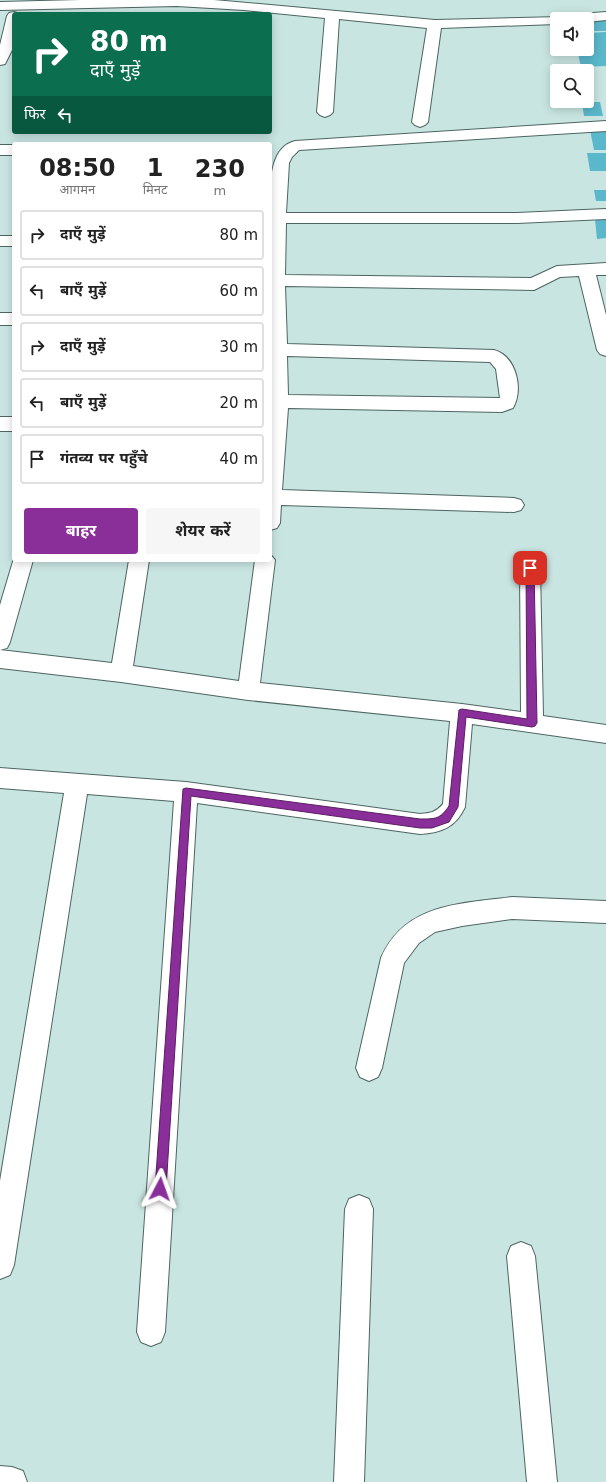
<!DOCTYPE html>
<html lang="hi">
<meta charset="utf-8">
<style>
body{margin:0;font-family:"DejaVu Sans","Noto Sans Devanagari",sans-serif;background:#f6f6f6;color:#222;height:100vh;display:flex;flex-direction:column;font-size:15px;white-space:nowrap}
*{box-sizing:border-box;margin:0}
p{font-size:13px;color:#767676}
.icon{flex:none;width:22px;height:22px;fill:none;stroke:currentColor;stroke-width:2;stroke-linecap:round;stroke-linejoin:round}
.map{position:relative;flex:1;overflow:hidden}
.panel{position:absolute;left:12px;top:142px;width:260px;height:420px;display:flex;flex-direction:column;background:#fff;border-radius:4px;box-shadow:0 2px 10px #0003}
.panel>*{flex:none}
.hud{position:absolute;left:12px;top:12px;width:260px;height:122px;border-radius:4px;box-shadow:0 2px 10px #0003;background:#0b6e4f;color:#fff;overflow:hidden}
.tools{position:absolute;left:550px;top:12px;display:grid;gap:8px}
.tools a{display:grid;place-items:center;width:44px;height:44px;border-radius:4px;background:#fff;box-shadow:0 2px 10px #0003;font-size:20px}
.pin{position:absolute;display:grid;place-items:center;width:34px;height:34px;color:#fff;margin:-17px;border-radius:8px;box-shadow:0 2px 6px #0006}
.me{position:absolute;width:44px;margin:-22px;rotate:4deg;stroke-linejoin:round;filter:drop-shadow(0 0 3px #0008)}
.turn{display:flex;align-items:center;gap:14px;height:84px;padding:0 12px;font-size:18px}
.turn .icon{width:52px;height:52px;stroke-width:2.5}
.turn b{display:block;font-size:28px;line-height:34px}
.then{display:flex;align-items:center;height:38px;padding:0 12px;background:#0003;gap:8px;font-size:15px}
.eta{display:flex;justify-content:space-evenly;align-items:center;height:68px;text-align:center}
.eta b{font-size:24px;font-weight:700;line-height:28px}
.cta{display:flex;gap:8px;margin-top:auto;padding:8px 12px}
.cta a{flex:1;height:46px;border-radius:4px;background:#8a2e99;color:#fff;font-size:16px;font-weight:700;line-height:46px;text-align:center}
.cta a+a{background:#f6f6f6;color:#222}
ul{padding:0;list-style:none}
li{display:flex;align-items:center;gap:12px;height:50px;margin:0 8px 6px;padding:0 4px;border:2px solid #e0e0e0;border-radius:4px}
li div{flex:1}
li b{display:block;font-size:15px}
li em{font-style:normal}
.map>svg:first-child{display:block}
.building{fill:#5bb7cb}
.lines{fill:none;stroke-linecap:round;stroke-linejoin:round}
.minor-casing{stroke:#4c6562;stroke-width:2}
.minor{fill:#fff;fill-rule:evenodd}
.route{fill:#8a2e99;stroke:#5a1e63}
</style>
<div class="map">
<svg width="606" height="1482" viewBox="0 0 606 1482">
<rect width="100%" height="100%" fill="#c9e5e2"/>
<path class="building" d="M592,20H606V31H594Z
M606,32V66L581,67L577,49H587V33Z
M582,102H600L603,116H584Z
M590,130H606V150H594Z
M587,153H606V171H590Z
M594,190H606V201H596Z
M595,219H606V238L597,239Z"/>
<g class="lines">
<g class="minor-casing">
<path id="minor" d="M80,0H214L435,20L561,17L566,15L606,12V20L587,22V19H557V24L441,28L428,122L425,125L420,127L415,125L412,122L427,28L339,19L333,112L330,115L325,117L320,115L317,112L325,18L244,10L177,6L0,10V2Z
M14,12L20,14H14V46L5,64L0,65V45L7,16L9,13Z
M606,121V131L299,150L292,157L289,163L286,213H517L606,209V219L517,223H286L285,275L531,278L557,266L606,263V275H596L606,315V356L600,354L597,350L579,276L560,277L534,290L285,286L287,344L494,350C516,356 524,389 513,408L502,412L288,408L282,490L514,498L521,500L524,505L521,510L514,512L281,505L280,523L277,528L270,530V212C271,189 267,148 295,141ZM287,356L490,362L496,369L500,398L288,395Z
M0,145H14V155H0Z
M0,236H14V246H0Z
M0,313H14V325H0Z
M0,417H14V431H0Z
M270,554L275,560L260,683L462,704L521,712L520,568L523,562L530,560L537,562L540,568L543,716L606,725V743L472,724L465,807C456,827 441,833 420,834L197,803L165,1332L161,1342L151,1346L141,1342L137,1332L174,801L87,794L14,1265L10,1275L0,1279V1181L64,793L0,788V768L186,782L420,814C431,813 436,812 443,804L450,721L248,700L121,682L0,668V605L14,558V560H33L10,642L7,648L0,650L112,663L129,560H149L133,666L239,681L255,560H270Z
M512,897L606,901V923L512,919L462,926L435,932L419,943L404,963L382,1068L378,1077L369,1081L360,1077L356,1068L381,958C405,903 460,904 512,897Z
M359,1195L369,1199L373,1209L364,1482H334L345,1209L349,1199Z
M521,1242L531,1246L535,1256L557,1482H527L507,1256L511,1246Z
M0,1466L12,1467L23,1471L27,1482H0Z"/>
</g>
<use href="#minor" class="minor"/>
</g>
<path class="route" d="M530,565L534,568L537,723L535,726L532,727L466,717L458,807L449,822L432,828H420L191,796L166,1189L164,1193L160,1195L156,1193L155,1189L183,789L186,788L420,819C436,819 440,819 449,806L459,710L462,709L527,719L526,568Z"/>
</svg>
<div class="tools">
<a><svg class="icon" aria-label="sound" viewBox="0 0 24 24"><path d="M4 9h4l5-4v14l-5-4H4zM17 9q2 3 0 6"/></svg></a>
<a><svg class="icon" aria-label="search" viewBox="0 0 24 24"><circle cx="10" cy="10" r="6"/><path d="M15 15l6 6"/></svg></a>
</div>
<div class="pin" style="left:530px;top:568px;background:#d93025"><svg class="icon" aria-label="arrive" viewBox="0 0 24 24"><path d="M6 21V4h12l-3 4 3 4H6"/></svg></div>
<svg class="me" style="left:160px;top:1189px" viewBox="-20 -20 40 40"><path d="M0-17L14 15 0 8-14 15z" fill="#8a2e99" stroke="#fff" stroke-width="4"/></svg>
<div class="hud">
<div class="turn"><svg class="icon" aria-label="right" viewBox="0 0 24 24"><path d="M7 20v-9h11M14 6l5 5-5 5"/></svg><div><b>80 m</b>दाएँ मुड़ें</div></div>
<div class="then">फिर<svg class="icon" aria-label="left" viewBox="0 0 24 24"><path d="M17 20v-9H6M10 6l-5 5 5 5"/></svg></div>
</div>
<section class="panel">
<div class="eta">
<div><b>08:50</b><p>आगमन</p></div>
<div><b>1</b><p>मिनट</p></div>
<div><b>230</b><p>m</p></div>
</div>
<ul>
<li><svg class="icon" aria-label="right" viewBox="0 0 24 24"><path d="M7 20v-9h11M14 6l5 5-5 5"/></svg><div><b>दाएँ मुड़ें</b></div><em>80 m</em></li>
<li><svg class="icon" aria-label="left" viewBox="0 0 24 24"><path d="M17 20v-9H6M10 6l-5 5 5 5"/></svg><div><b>बाएँ मुड़ें</b></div><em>60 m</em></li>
<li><svg class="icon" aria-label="right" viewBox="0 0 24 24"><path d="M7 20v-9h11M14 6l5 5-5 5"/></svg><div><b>दाएँ मुड़ें</b></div><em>30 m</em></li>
<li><svg class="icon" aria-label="left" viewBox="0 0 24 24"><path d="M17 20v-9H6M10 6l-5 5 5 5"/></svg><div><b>बाएँ मुड़ें</b></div><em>20 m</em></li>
<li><svg class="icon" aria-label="arrive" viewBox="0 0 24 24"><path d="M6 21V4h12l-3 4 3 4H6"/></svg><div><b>गंतव्य पर पहुँचे</b></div><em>40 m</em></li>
</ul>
<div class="cta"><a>बाहर</a><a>शेयर करें</a></div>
</section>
</div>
